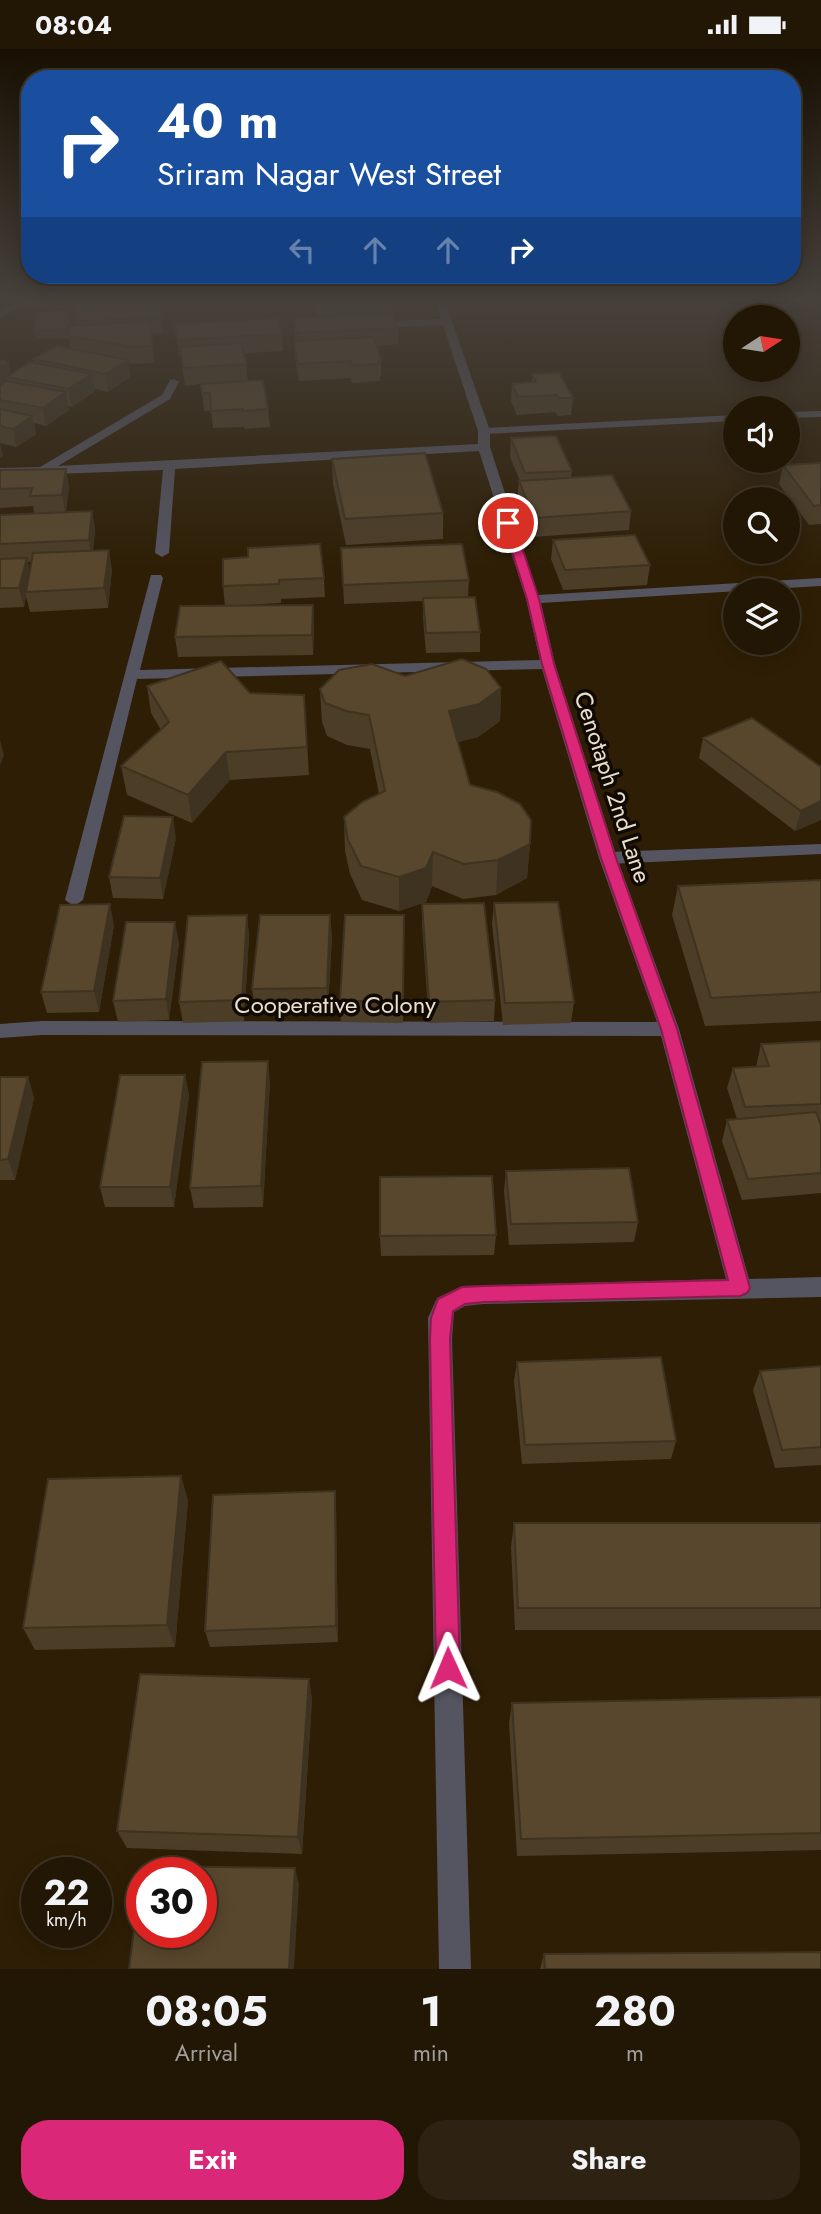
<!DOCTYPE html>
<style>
body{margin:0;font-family:Jost,sans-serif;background:#2e2313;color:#f1f3f6;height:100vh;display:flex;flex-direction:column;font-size:26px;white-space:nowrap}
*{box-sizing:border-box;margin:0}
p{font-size:23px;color:#a29f9a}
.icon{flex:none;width:38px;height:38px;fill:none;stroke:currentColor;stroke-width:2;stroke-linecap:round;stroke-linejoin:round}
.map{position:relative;height:1920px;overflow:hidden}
.side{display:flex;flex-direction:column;background:#221604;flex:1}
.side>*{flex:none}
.top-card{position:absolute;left:21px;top:21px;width:780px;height:214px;border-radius:28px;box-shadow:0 4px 18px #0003,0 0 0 2px #3f3526;background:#1a4fa0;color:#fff;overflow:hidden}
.needle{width:46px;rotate:78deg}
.buttons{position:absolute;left:723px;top:256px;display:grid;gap:14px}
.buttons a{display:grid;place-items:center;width:77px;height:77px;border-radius:50%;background:#221604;box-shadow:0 4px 18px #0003,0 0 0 2px #3f3526;font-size:35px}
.speed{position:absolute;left:21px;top:1808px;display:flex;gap:14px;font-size:35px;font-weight:700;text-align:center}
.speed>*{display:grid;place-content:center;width:91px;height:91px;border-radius:50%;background:#221604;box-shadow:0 4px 18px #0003,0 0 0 2px #3f3526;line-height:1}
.speed small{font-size:18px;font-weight:400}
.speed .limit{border:10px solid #d22;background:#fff;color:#111}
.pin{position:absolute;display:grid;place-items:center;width:60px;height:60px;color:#fff;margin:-30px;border:4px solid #fff;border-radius:50%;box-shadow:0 2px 7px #0007}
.me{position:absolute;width:77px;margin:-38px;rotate:359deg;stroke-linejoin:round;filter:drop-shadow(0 0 5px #0008)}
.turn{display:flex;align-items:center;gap:24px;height:147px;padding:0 21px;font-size:32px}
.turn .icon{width:91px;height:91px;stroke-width:2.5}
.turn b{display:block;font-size:49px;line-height:60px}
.lanes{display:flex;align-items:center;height:66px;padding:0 21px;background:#0003;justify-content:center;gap:35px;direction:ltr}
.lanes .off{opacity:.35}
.eta{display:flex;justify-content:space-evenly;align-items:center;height:119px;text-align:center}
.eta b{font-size:42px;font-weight:700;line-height:49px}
.button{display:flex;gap:14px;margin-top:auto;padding:14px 21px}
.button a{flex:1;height:80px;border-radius:28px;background:#db2777;color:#fff;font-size:28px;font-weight:700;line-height:80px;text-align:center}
.button a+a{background:#2e2313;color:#f1f3f6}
.status{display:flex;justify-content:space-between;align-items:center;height:49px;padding:0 35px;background:#221604;direction:ltr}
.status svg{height:19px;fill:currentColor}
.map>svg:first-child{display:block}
.built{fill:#362201}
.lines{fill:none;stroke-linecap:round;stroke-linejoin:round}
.service{fill:#555461;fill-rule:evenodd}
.minor{fill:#555461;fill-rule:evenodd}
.wall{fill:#4c3d27;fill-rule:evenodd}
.shaded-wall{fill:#3e3220}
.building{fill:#58472d;stroke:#3e3220;stroke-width:2;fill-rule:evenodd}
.route{fill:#db2777;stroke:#8e194d;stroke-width:2}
.labels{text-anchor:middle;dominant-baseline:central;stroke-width:7;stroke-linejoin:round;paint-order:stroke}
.street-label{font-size:24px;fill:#e9decf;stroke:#110a02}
</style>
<div class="status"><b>08:04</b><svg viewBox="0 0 49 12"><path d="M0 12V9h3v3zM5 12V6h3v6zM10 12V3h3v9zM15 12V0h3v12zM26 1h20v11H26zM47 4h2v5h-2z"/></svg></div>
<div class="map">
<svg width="821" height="1920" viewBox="0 0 821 1920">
<rect width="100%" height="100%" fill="#2e1e05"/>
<path class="built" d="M53,252H426L433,271L0,294V280Z"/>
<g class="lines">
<path class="service" d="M821,362V368L788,369V363Z
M735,366V372L484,385L478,382L484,379Z
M821,795V805L608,815L599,809L608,803Z"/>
<path class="minor" d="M21,252H33L0,268V261Z
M435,252H445L490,382V398L538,546L821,529V537L541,554L555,615L617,809L679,980L749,1230L821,1228V1248L483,1255L465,1257L454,1263L452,1290L471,1920H439L428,1269L437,1249L462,1237L726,1230L661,987L42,986L0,989V975L42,972L657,973L599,809L542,620L137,630L83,851L74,857L65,851L151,526H161L163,529L140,621L540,611L526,550L479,402L175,420L169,504L162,508L155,504L163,421L0,427V419L40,418L162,346L170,331L174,330L179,333L170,350L58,417L478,395V382L443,276L372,279L367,276L372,273L441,270Z"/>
</g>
<path class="wall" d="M32,252H161L162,284L152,285L154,314L134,315L128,314L130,328L108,343L94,340L95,342L72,358L68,357L69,361L46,377L34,374L36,385L16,398L0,394V311L12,325L34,314L33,310L70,299L69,289L36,290L34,282L70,270V277L76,276L75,272L77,258L33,259Z
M313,252H393L394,267L398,279V295L377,297L381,311V328H380V332L352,334L351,329L299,332L295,309L294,292H295L293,269L316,268Z
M175,275L282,285L283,302L244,304L246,315L248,332L268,360L270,378L245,380L244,378L213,379L211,361L204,362L201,335L185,337L181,308H179Z
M532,325L573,349L571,366L558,367L555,363L517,366L511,352L512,335L532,334Z
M511,389L572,422L571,429L631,462L629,481L533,488L517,451L519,432H520L510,408Z
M332,410L443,464V490L346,496L333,435Z
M821,414V475L809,476L779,435L783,416Z
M66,420L69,438L66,463L92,462L95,481L93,502L112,520L108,559L30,563L26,547L24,558L0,559V466L34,465L33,457L0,459V421ZM28,513H32L30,523Z
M553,491L650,516L647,536L563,541L551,510Z
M341,499L469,531L468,548L480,583V603L426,604L423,569V552L344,555Z
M223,510L324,529L325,548L281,550V554L228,557L314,575L313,606L178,608L175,588L225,557L223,537Z
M405,627L501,639L500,672L478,688L458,693L470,736L530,795L527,829L496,846L463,850L432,837L426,853L399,862L362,851L350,825L345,802L344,768L379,745L370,700L347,696L327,687L322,673L320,640Z
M147,637L250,644L304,646L309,726L230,731L192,774L127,746L121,717L161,681L151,664Z
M703,689L821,718V771L795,782L699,709Z
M176,789L163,850L113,849L109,828Z
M821,831V972L705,977L672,866L678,837Z
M494,854L574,953L571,974L503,976L492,875Z
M422,855L495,951L494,972L429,974L422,876Z
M247,866L249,887L244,972L183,974L179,953Z
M404,866L403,974L341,973L340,952Z
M114,876L99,963L47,964L41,943Z
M332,887L328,960L255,961L252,940Z
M179,894L169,971L118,973L113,952Z
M821,992V1144L742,1151L722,1092L727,1071L737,1070L727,1039L733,1019L756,1018L761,995Z
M185,1026L189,1047L174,1158H105L100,1138Z
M0,1028H28L34,1049L15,1131H0Z
M270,1032L263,1158L194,1159L190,1139Z
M506,1122L638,1173L634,1193L509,1196L504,1142Z
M496,1186L494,1206L381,1207L380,1187Z
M517,1313L676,1392L671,1410L522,1415L514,1332Z
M821,1317V1416L775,1419L753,1341L760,1322Z
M181,1427L188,1452L175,1598L35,1601L23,1579Z
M336,1460L338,1593L210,1598L205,1582Z
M514,1474H821V1581H515L511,1498Z
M309,1630L312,1651L302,1805L127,1799L117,1782Z
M821,1648V1801L517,1807L509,1674L512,1654Z
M544,1905L821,1920H540Z"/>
<path class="shaded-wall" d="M160,252H161L162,260V284L160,268Z
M150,272L152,289L154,314L152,297Z
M128,311L130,328L108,343L106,325Z
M9,313L12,329L7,328L8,333L0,338V318Z
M92,325L95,342L72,358L68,340Z
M66,343L69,361L46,377L43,359Z
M32,367L36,385L16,398L13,380Z
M0,395L3,407L0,409Z
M66,420L69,438L65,464L62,446Z
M92,462L95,481L92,510L89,491Z
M109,501L112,520L108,559L104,539Z
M27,509L31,528L26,543V547L24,558L19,539Z
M313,556L314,575L313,606L312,586Z
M501,639L500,672L478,688L448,696L449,662Z
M0,691L4,706L0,717Z
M226,703L230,731L192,774L188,746Z
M821,752V771L795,782L801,762Z
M173,768L176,789L163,850L160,829Z
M530,795L527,829L496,846L498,811Z
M433,803L432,837L426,853L399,862V828Z
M110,855L114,876L99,963L94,942Z
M247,866L249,887L244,972L242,951Z
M330,866L332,887L328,960L327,939Z
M175,873L179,894L169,971L166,950Z
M268,1012L270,1032L263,1158L261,1137Z
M185,1026L189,1047L174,1158L170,1138Z
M28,1028L34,1049L15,1131L8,1110Z
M181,1427L188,1452L175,1598L167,1576Z
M335,1442L336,1460L338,1593L336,1577Z
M309,1630L312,1651L302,1805L298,1788Z
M295,1819L299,1835L294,1920H289Z"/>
<path class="building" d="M78,252H160V268L75,272Z
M69,261L68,280L34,282L36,263Z
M392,264L398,279L297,284L293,269Z
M278,269L282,285L177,291L175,275Z
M150,272L152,297L132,298L68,287L69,277Z
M374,288L381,311H378L379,315L352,316L351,312L298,315L294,292Z
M241,294L246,315L183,319L180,298Z
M57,297L128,311L106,325L33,310Z
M0,311L9,313L0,318Z
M30,313L92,325L68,340L7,328Z
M559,324L573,349H559L557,346L518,348L512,335L536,333L532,325Z
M263,331L268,360L243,362V360L211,362L210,344H202L201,335Z
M7,332L66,343L43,359L0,351V337Z
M0,360L32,367L13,380L0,377Z
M556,387L572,422L525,424L511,389Z
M425,404L443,464L345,470L332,410Z
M821,414V456L814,457L783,416Z
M66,420L62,446L30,447L32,439L0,440V421Z
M612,426L631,462L534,469L519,432Z
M92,462L89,491L0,495V466Z
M635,486L650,516L565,521L553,491Z
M320,495L324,529L279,531V535L223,537V510L248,508V499Z
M462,495L469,531L343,536L341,499Z
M109,501L104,539L26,543L33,504Z
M27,509L19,539H0V510Z
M475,548L480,583L426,584L423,549Z
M313,556L312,586L175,588L180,557Z
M462,610L486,620L501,639L479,655L449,662L470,736L497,743L520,755L531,771L530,795L498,811L464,815L433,803L426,819L399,828L361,817L348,791L344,768L362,753L385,742L369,666L346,662L325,654L320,640L339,621L372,615L405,627Z
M221,612L250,644L304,646L307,698L226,703L188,746L121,717L169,673L147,637Z
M752,669L821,718V752L801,762L703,689Z
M124,767L173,768L160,829L109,828Z
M821,831V943L711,949L678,837Z
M558,853L574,953L505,954L494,854Z
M484,854L495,951L429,953L422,855Z
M110,855L94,942L41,943L60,856Z
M247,866L242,951L179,953L188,867Z
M260,866H330L327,939L252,940Z
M345,866H404L403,953L340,952Z
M126,873H175L166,950L113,952Z
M821,992V1055L745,1058L733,1019L769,1017L761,995Z
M268,1012L261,1137L190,1139L202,1013Z
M120,1026H185L170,1138H100Z
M0,1028H28L8,1110L0,1111Z
M816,1063L821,1076V1124L748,1130L727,1071Z
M629,1119L638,1173L511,1175L506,1122Z
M492,1127L496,1186L380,1187V1128Z
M661,1308L676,1392L525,1396L517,1313Z
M821,1317V1398L782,1401L760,1322Z
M181,1427L167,1576L23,1579L48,1430Z
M335,1442L336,1577L205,1582L213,1446Z
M514,1474H821V1559H518Z
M140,1625L309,1630L298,1788L117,1782Z
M821,1648V1784L521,1790L512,1654Z
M142,1817L295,1819L289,1920H129ZM142,1824H201V1883H142Z
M821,1903V1920H545L544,1905Z"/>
<linearGradient id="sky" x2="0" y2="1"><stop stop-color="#191003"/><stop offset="0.48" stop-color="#46413b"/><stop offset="1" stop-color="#46413b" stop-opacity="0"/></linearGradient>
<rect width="821" height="520" fill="url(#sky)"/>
<path class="route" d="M508,471L514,474L539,550L554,615L616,809L677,980L750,1239L747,1244L740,1247L484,1253L465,1255L453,1262L450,1290L460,1619L456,1627L448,1631L440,1627L436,1619L430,1290L431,1269L438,1250L462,1238L484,1237L728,1231L661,980L601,809L542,615L527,550L503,474Z"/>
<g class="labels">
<g class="street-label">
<text transform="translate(613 738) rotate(72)">Cenotaph 2nd Lane</text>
<text x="335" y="955">Cooperative Colony</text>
</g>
</g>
</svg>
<div class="buttons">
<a><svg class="needle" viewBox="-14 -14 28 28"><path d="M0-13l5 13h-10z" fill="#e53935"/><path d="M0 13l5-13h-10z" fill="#a29f9a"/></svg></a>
<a><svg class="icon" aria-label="sound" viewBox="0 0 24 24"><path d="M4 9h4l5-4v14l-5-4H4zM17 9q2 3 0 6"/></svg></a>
<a><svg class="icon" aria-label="search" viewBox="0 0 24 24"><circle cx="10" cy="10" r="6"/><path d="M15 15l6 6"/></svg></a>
<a><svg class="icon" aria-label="layers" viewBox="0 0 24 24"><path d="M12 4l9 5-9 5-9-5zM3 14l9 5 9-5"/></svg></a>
</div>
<div class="speed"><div>22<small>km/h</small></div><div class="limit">30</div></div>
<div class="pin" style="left:508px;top:474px;background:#d93025"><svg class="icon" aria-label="arrive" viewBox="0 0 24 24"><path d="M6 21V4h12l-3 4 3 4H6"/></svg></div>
<svg class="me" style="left:448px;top:1619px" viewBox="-20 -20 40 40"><path d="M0-17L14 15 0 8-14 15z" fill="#db2777" stroke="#fff" stroke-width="4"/></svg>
<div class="top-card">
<div class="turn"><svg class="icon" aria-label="right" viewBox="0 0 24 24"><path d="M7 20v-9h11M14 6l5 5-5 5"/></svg><div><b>40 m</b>Sriram Nagar West Street</div></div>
<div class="lanes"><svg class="icon off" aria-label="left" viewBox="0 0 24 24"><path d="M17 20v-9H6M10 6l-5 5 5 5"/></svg><svg class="icon off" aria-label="ahead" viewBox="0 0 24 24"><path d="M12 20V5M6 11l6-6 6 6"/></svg><svg class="icon off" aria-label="ahead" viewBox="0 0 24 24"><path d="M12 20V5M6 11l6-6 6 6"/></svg><svg class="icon" aria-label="right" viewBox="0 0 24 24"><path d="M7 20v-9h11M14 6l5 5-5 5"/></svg></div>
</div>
</div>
<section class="side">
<div class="eta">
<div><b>08:05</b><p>Arrival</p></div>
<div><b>1</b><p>min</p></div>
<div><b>280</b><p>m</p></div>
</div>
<div class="button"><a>Exit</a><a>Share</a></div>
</section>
